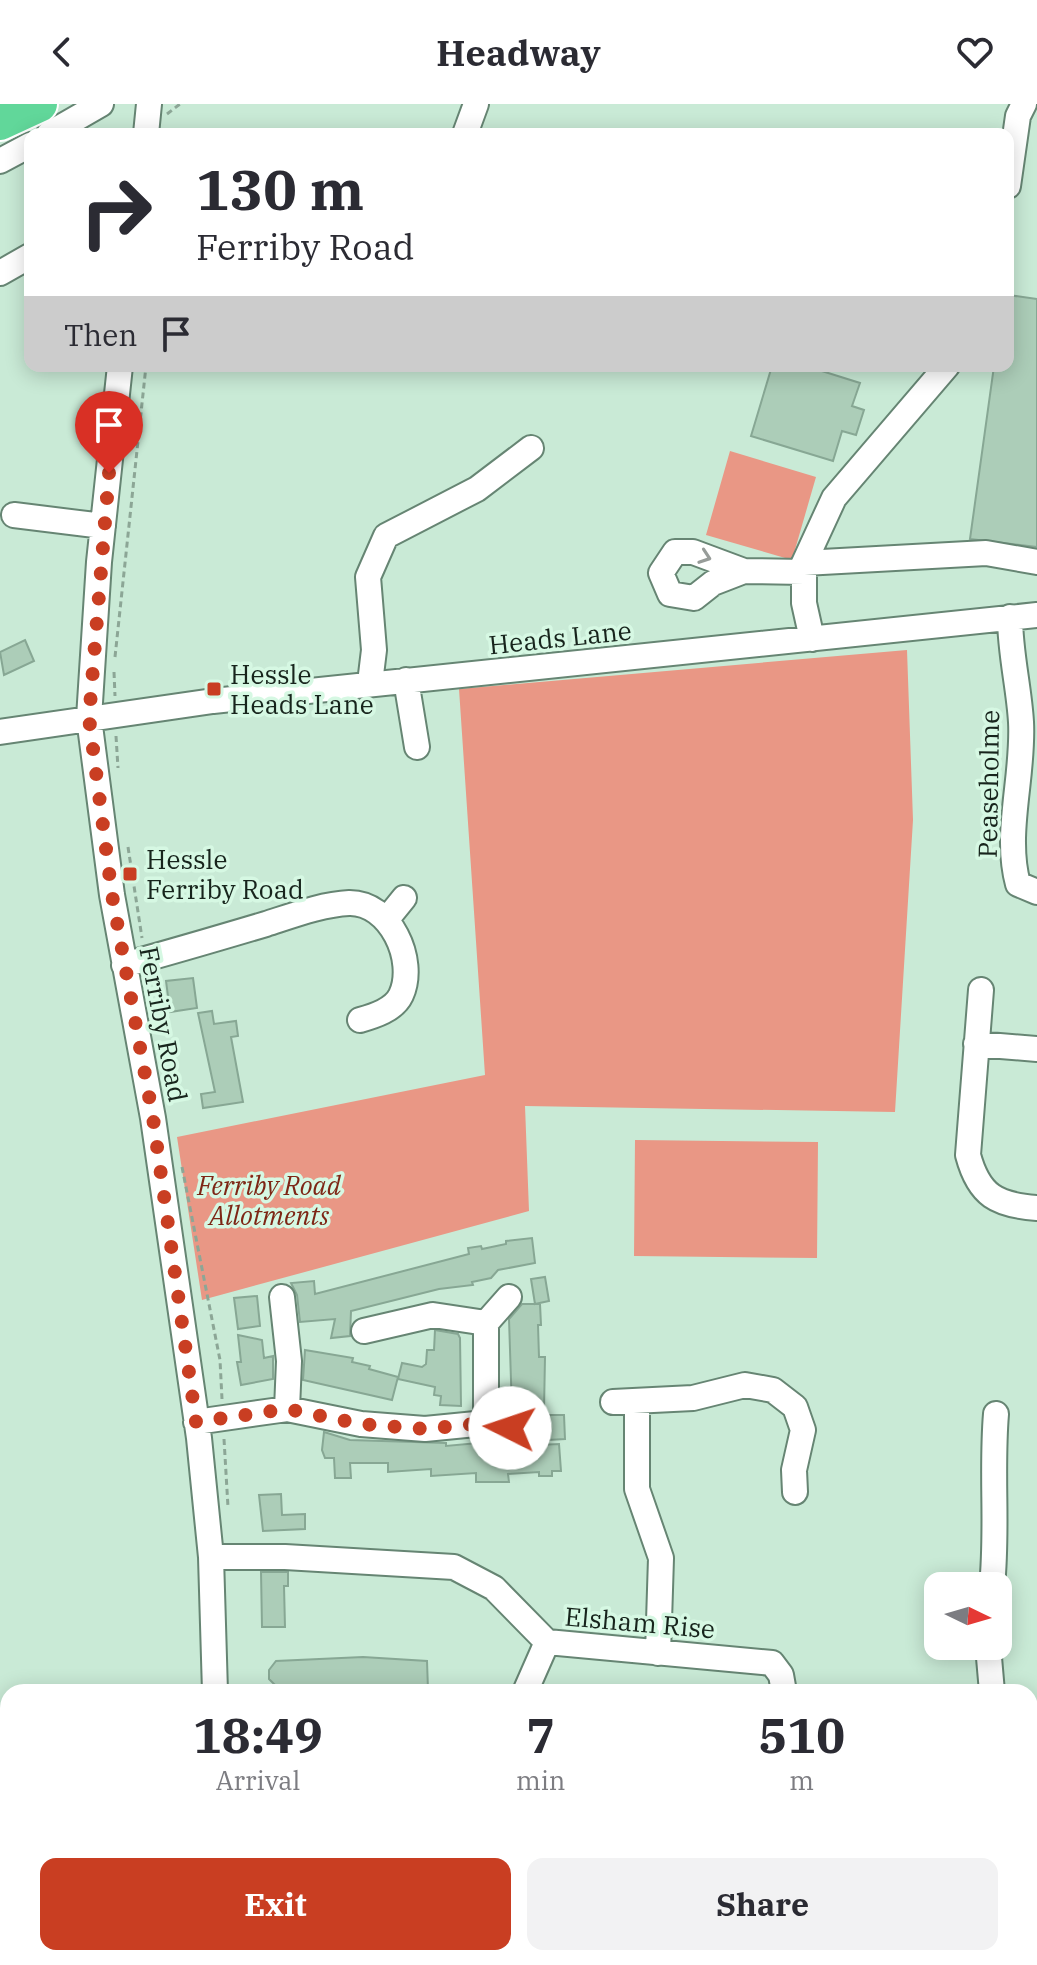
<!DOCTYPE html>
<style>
body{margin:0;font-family:"IBM Plex Serif",serif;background:#f2f2f3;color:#2b2b33;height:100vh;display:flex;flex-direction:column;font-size:30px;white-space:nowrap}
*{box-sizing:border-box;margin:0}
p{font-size:26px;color:#7c7c81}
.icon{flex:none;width:44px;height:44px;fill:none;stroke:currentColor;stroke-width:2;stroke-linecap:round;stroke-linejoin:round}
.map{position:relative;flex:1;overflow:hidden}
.panel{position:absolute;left:0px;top:1580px;width:1038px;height:282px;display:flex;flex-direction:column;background:#fff;border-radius:24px 24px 0 0;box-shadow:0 4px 20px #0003}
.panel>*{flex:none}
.banner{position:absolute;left:24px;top:24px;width:990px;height:244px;border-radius:16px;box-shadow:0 4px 20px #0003;background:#fff;color:#2b2b33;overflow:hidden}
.needle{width:52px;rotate:95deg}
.fabs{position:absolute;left:924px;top:1468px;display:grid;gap:16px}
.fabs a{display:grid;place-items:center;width:88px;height:88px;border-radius:16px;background:#fff;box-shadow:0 4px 20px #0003;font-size:40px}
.pin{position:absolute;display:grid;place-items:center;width:68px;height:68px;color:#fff;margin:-82px -34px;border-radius:50% 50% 50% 0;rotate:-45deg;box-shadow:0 0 8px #0007}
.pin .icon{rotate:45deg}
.me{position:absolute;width:88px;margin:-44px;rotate:274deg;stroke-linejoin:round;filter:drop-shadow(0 0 6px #0008)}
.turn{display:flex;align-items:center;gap:28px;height:168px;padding:0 40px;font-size:36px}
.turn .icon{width:104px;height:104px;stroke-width:2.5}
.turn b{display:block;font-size:56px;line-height:68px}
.then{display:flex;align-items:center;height:76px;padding:0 40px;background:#0003;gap:16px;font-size:30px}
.eta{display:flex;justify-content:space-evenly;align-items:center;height:136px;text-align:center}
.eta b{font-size:48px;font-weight:700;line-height:56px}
.button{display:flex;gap:16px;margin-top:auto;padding:16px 40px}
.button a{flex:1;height:92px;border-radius:16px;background:#c93e22;color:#fff;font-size:32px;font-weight:700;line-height:92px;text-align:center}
.button a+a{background:#f2f2f3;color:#2b2b33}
header{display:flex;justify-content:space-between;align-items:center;height:104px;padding:0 40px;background:#fff;font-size:36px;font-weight:700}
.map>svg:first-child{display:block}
.green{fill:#e99785}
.building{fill:#accdb8;stroke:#87a794;stroke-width:2}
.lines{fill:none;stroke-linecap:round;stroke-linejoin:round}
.minor-casing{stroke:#668573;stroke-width:28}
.highway-casing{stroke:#fff;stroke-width:40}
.path{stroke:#8ca696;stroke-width:3;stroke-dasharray:6 4;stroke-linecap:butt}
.minor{stroke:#fff;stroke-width:24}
.highway{stroke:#61d79a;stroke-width:36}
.oneway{stroke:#979c99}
.route{stroke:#c93e22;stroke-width:14;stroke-dasharray:0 25.2}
.poi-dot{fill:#c93e22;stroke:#d6f8e3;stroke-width:3}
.labels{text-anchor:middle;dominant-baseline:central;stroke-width:7;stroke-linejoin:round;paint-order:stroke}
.street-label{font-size:26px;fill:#17241c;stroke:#d6f8e3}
.poi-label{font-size:26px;fill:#17241c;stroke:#d6f8e3;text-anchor:start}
.park-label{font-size:26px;font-style:italic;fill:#7d2615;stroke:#d6f8e3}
</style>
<header><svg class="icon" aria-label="back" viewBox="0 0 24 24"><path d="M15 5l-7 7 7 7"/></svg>Headway<svg class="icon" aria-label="heart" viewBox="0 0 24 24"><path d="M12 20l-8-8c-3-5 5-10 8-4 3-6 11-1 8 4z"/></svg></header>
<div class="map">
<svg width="1037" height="1861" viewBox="0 0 1037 1861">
<rect width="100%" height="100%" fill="#c9ead6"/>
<path class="green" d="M730,347L816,373L792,456L706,431Z
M907,546L913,716L895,1008L525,1002L529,1107L202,1196L177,1033L485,971L459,585Z
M635,1036L818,1038L817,1154L634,1152Z"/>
<path class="building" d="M1008,191L1037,195V443L970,435L994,262H1008Z
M772,262H806L860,279L852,302L864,306L856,331L842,327L833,357L751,332Z
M25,536L34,557L4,571L0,548Z
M193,874L197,904L170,908L166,877Z
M212,907L214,920L236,917L238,932L231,933L243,998L203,1004L201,990L215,988L198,909Z
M532,1134L535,1159L498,1166L491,1174L472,1178L473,1181L439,1185L351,1207L350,1232L331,1234L335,1215L300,1218L297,1191L291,1179L314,1177L315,1190L469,1150L468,1144L481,1142L482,1145L506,1140V1137Z
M545,1173L549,1197L535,1200L531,1175Z
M257,1192L260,1222L238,1225L234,1194Z
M522,1200H540L541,1221H538L539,1253H545L544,1306L512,1307L509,1215Z
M435,1226L458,1230L460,1234L461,1302L440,1301L441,1292L434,1291L435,1283L398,1275L402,1259L422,1263L426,1260L427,1246H434Z
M238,1231L262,1236L264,1254L273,1252V1275L241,1281L237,1258H241Z
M305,1246L353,1254L352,1258L370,1262L369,1265L398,1273L392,1296L303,1276Z
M547,1311H564L565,1335L548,1336Z
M324,1328L350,1336L446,1339V1342L489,1338L516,1342L559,1340L561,1367H552V1372H539V1368L508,1370L509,1378H476V1369L431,1372V1365L388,1368V1359H350L351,1374H335L334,1354H325L322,1346Z
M281,1390L282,1411L305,1410V1425L263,1427L259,1391Z
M261,1468H288V1482H284L285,1523H262Z
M363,1553L427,1557L428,1586L306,1588L305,1582L277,1583L269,1575V1566L276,1557Z"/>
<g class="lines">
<g class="minor-casing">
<path id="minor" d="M49,30L101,0
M146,30L149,0
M465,30L476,0
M0,57L30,41
M1008,82L1018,12L1024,0
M0,169L30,152
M120,262L99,458L89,614L112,791L153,1014L199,1334L211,1453L215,1588
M14,411L103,422
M804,459L986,449L1037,458
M744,467L713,479L694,494L670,490L661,469L675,448H693L744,467L804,468
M1010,513C1010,549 1019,583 1021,618C1024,672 1004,729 1018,780L1037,788
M812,535L804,499V459L834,394L947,262
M406,576L417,643
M370,579L374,546L368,473L386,432L477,385L531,344
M0,628L213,597L1037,511
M387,815L404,794
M124,861C171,848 219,834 266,820C291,812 323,800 349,799C390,798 417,856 401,891C394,906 374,912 360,916
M981,886L968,1051C979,1092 997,1101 1037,1104
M976,940L1037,945
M282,1193L289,1257L287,1305
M486,1219L509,1193
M613,1298L693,1294L745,1281L773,1286L795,1303L803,1326L794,1366L795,1388
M637,1298V1385L661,1454L658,1549
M196,1318L287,1305L361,1320L425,1325L486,1319V1219L433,1211L364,1227
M211,1453H285L454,1463L494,1484L547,1538L772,1559L781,1571L784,1588
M992,1482C998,1423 991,1370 996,1310
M988,1542L992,1588
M525,1588L547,1538
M219,1854V1861
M986,1854V1861"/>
</g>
<g class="highway-casing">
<path id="highway" d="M0,18L39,0"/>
</g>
<path class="path" d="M167,10L180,0
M115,553L146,262
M114,568L115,592
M116,632L118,664
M128,743L142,834
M182,1063L220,1256L222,1295
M224,1335L228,1403
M244,1854L245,1861
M637,1854L638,1861"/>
<use href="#minor" class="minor"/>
<use href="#highway" class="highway"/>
</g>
<defs><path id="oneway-chevron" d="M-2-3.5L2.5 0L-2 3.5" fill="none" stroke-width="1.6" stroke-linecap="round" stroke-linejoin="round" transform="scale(2)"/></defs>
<use class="oneway" href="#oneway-chevron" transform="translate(705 453) rotate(19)"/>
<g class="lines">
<path class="route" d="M109,369L89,614L112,791L153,1014L196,1318L287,1305L361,1320L425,1325L486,1319L510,1324"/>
</g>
<g class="poi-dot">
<rect x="206" y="577" width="16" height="16" rx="4"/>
<rect x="122" y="762" width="16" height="16" rx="4"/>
</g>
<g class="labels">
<g class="street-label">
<text transform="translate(560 533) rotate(-6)">Heads Lane</text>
<text transform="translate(988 680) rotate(-89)">Peaseholme</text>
<text transform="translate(164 920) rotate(79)">Ferriby Road</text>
<text transform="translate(640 1518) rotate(5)">Elsham Rise</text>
</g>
<g class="poi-label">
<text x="230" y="570">Hessle<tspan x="230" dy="30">Heads Lane</tspan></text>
<text x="146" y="755">Hessle<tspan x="146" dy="30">Ferriby Road</tspan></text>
</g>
<g class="park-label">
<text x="269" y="1081">Ferriby Road<tspan x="269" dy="30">Allotments</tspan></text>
</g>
</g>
</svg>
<div class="fabs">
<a><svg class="needle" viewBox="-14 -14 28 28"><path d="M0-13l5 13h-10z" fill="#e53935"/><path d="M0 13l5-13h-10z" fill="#7c7c81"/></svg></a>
</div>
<div class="pin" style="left:109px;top:369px;background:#d93025"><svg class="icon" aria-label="arrive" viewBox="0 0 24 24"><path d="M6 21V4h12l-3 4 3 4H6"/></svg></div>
<svg class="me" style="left:510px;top:1324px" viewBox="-20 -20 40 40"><circle r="19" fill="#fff"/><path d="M0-13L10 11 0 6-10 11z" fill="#c93e22"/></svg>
<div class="banner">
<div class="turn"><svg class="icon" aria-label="right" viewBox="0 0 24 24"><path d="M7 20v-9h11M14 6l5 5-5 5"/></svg><div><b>130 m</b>Ferriby Road</div></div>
<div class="then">Then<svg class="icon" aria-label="arrive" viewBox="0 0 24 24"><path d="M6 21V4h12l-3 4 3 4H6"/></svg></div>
</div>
<section class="panel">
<div class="eta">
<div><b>18:49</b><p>Arrival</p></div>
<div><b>7</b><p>min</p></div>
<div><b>510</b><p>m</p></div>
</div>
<div class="button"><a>Exit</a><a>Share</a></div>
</section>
</div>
